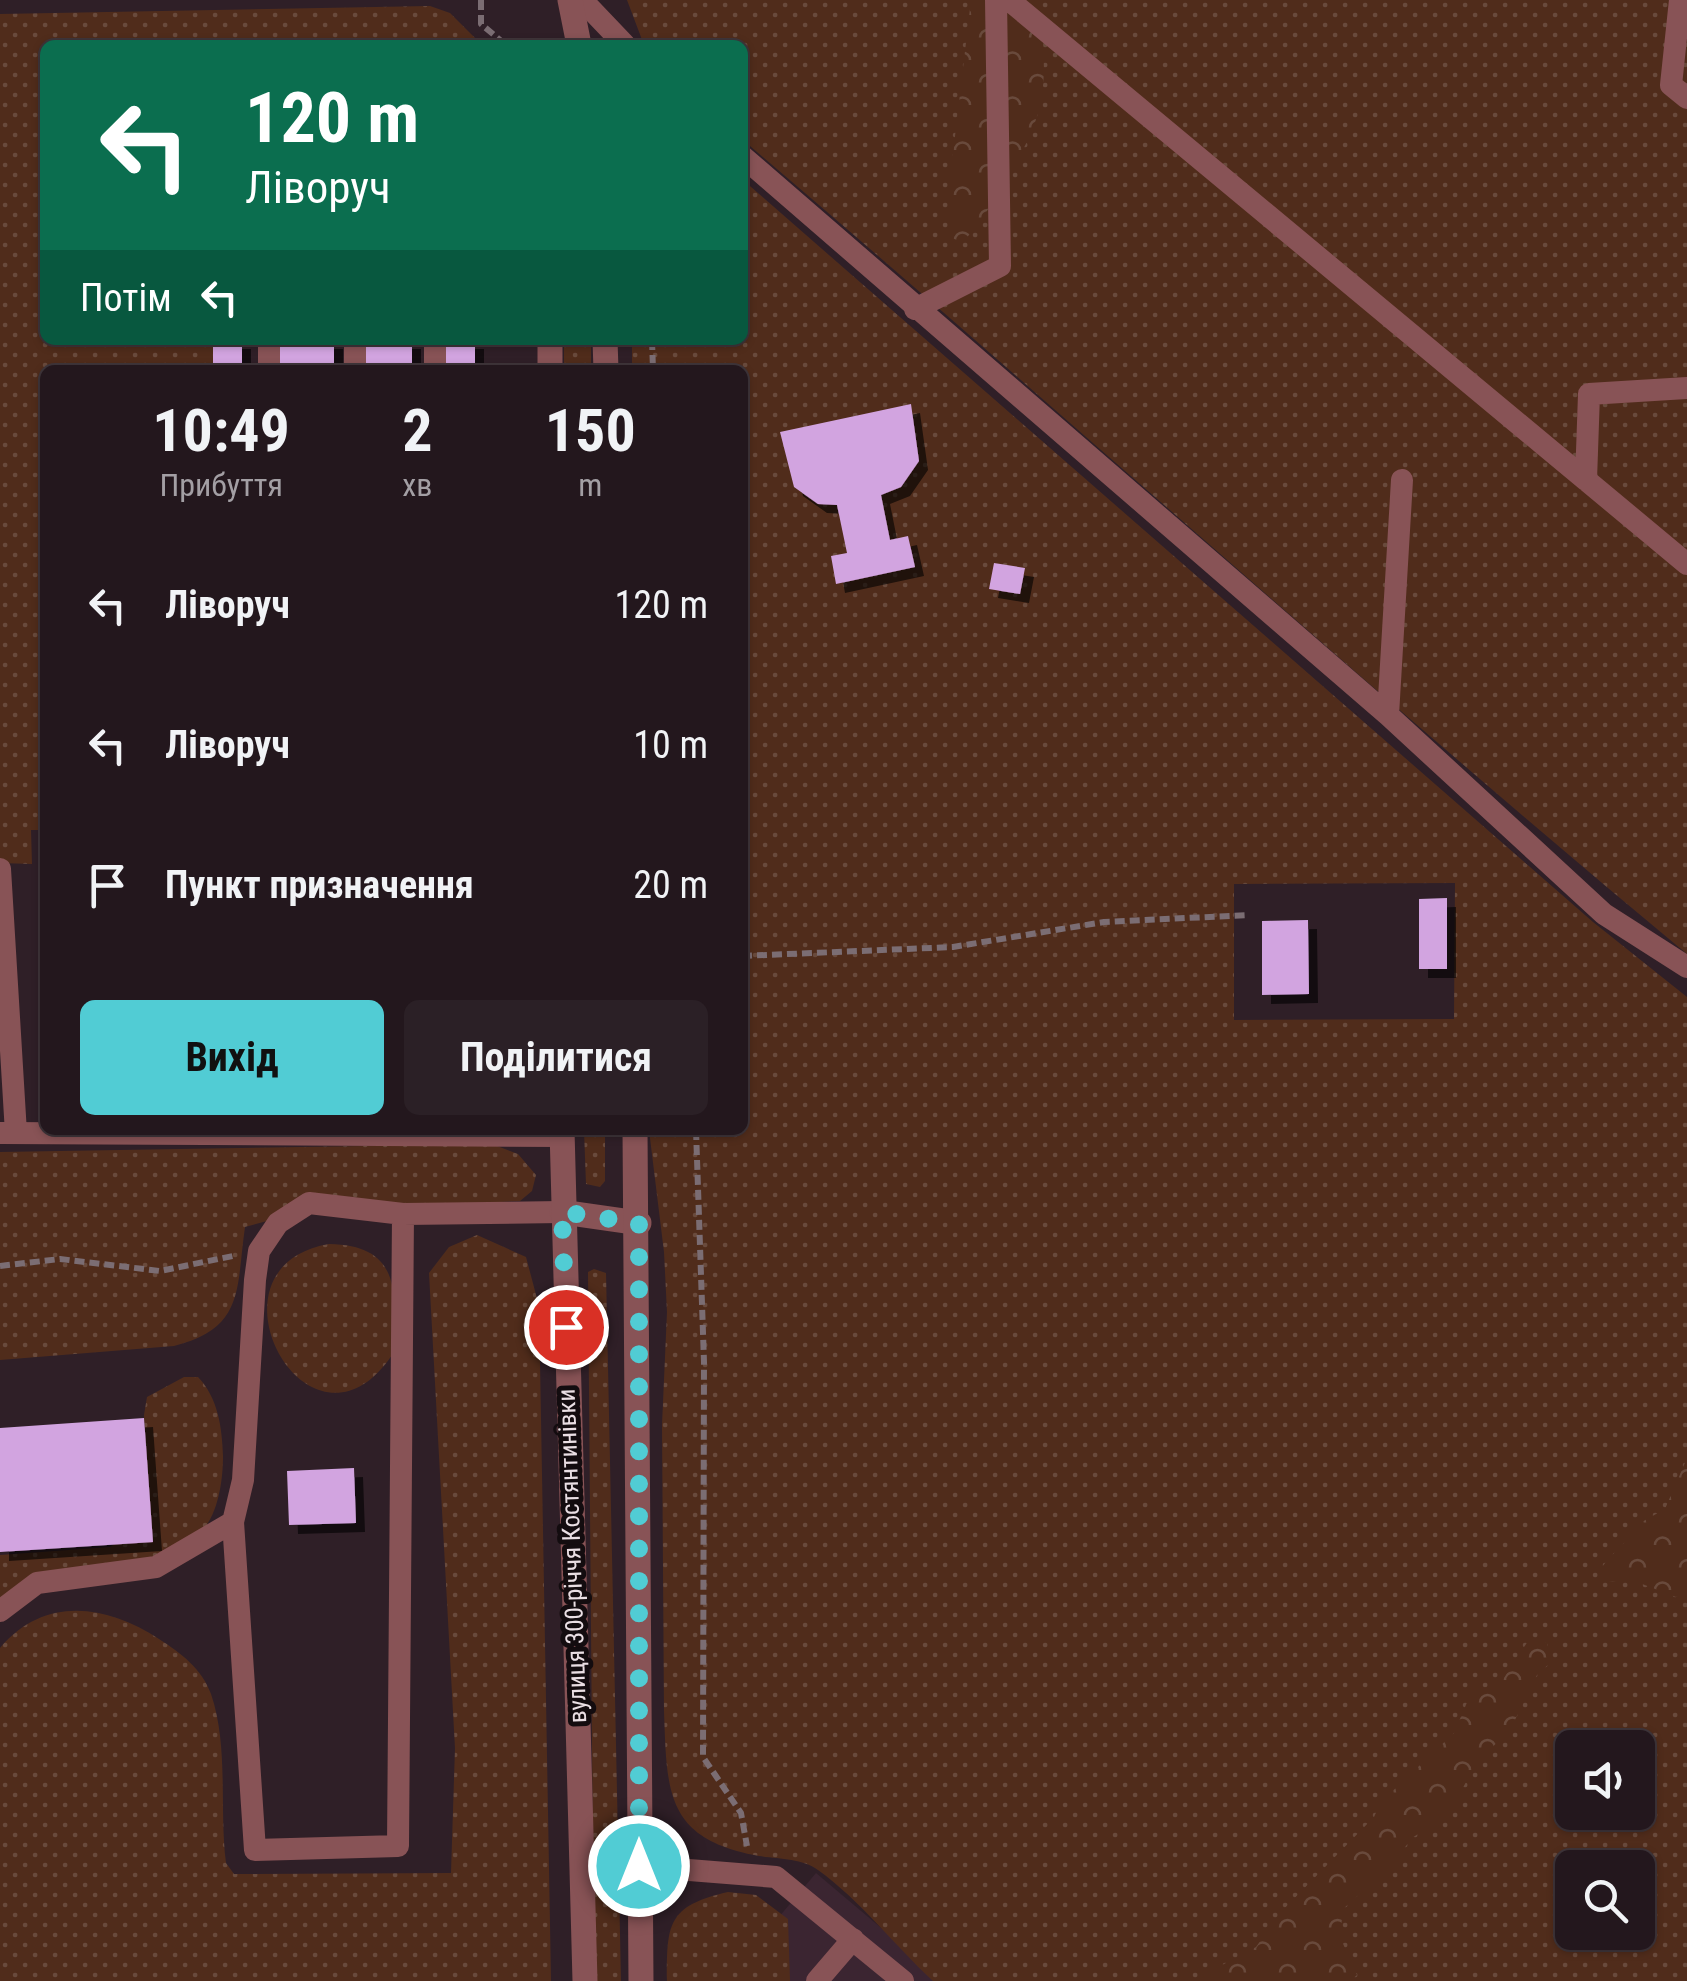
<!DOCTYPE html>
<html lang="uk">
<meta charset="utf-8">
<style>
body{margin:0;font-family:"Roboto Condensed",sans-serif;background:#2b2026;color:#f1f3f6;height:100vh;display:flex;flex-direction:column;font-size:38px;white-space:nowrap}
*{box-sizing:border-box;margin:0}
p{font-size:32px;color:#a39fa4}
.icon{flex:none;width:55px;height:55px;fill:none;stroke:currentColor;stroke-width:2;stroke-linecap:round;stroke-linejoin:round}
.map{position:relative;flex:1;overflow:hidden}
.panel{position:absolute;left:40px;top:365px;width:708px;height:770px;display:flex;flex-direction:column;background:#23171d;border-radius:15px;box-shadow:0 2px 8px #0004,0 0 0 2px #40363b}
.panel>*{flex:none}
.hud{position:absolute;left:40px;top:40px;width:708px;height:305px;border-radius:15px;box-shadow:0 2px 8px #0004,0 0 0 2px #40363b;background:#0b6e4f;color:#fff;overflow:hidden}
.tools{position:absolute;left:1555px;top:1730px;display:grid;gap:20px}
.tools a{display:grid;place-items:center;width:100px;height:100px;border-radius:15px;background:#23171d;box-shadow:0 2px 8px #0004,0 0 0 2px #40363b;font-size:50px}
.pin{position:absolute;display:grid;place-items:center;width:85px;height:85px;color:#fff;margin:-42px;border:5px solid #fff;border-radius:50%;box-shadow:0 2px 10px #0007}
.me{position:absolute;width:110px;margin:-55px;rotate:0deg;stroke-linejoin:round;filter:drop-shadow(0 0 8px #0008)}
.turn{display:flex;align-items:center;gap:35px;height:210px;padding:0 40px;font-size:45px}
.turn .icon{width:130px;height:130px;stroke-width:2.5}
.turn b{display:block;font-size:70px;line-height:85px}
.then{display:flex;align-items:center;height:95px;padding:0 40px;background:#0003;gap:20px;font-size:38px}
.eta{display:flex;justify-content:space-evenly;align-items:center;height:170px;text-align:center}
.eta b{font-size:60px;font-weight:700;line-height:70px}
.action{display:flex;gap:20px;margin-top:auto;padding:20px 40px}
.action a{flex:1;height:115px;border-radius:15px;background:#51ccd4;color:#111;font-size:40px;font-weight:700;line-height:115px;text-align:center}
.action a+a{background:#2b2026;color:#f1f3f6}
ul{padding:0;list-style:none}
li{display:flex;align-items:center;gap:30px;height:140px;padding:0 40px}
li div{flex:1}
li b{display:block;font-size:38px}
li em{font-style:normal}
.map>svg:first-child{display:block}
.built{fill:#3b2531}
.grass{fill:url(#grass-dots);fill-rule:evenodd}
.forest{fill:url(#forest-crowns)}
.building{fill:#d2a4e0;filter:url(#shadow)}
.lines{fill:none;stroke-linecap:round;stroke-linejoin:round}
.path{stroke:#7b6d73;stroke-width:6;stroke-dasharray:10 5;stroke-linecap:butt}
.service{stroke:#885356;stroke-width:22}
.minor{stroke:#885356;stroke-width:25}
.tertiary{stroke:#885356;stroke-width:25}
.route{stroke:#51ccd4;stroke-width:18;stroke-dasharray:0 32.4}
.labels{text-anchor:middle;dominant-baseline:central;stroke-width:10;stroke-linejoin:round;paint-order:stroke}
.street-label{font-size:25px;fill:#eadfe4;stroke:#130c0f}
</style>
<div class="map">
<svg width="1687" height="1981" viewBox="0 0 1687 1981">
<defs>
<pattern id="grass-dots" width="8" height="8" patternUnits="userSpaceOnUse" patternTransform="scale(2.5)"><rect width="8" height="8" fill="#502c1b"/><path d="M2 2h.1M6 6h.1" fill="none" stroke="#694a3c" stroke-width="1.8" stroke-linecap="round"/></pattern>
<pattern id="forest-crowns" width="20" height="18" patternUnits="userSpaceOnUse" patternTransform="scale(2.5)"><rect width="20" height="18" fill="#502c1b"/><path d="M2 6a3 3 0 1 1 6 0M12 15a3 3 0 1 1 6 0" fill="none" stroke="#694a3c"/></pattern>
<filter id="shadow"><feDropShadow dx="9" dy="9" stdDeviation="0" flood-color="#0009"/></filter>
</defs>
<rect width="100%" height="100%" fill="#2f1f27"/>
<path class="built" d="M816,1873L944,1981H766L762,1937Z"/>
<path class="grass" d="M627,0H1687V954C1367,688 1059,409 743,140L742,45H644Z
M430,6L450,13L482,45H45V340H213V370H45V830H31L32,864L0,863V14Z
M743,180L1593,922L1687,997V1981H933C895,1946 860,1900 818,1870C802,1858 779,1859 759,1856C665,1839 667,1792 664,1711L662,1425L667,1312L664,1252L649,1130H742V370H632V340H742ZM1455,883L1454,1019L1234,1020V884ZM1572,1748H1638V1812H1572ZM1572,1868H1638V1932H1572Z
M564,340H591V370H564Z
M584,1130H605V1181L600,1187L586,1184Z
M492,1144L518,1154L536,1175L532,1191L520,1201L300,1212L245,1227C236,1289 245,1328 174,1346L0,1360V1152Z
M477,1235L526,1257L539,1306L551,1981H0V1648C45,1595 107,1605 159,1639C181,1653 202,1669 211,1694C229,1747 219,1808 226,1863L234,1874L451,1873L455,1748L429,1273L449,1247Z
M329,1244C406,1245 395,1300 392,1355C310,1477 194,1267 329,1244Z
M594,1269L606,1273L621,1981H594L588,1272Z
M184,1377H198C218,1398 222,1427 223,1456C223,1481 218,1518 198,1535C160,1565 50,1586 0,1600V1555L110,1547L149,1520L144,1415L147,1397Z
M728,1892L756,1895L788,1919L790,1981H667C667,1924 667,1906 728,1892Z"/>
<path class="forest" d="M971,0H1040C1048,98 1048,113 995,198C985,213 977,232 961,241L951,238L948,196Z
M1687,1458V1594L1676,1597L1637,1582L1598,1581C1599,1558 1626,1550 1633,1527L1665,1509Z
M1536,1638L1547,1643L1550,1663L1537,1675L1510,1730L1478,1761L1448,1814L1412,1838L1390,1867L1343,1909L1340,1937L1357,1975L1350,1981H1192L1256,1947L1282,1911L1374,1817L1381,1802L1454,1733L1471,1693L1502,1681L1528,1641Z"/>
<path class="building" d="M213,340H242V370H213Z
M278,340H334V370H278Z
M365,340H412V370H366Z
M442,340H475V370H442Z
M911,404L919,461L901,487L881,495L890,540L908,536L915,567L836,584L831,556L847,553L837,505L818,504L794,487L780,432Z
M994,563L1025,568L1020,594L989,589Z
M1447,898V969H1419V899Z
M1308,920L1309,994L1262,995V921Z
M144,1418L153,1542L0,1552V1428Z
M354,1468L356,1523L289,1525L287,1471Z"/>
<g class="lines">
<path class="path" d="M481,0V24L506,45
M652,340L653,370
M742,956L953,947L1104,922L1249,915
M696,1130L704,1362L703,1757L741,1813L747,1846
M0,1266L60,1259L160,1271L233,1256"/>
<path class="service" d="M582,0L625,45
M1009,0L1687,564
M1680,0L1671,85L1687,98
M742,156L1388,715L1604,914L1687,967
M915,309L1000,266L996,0
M269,340V370
M355,340V370
M435,370V340
M1586,480L1589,394L1687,388
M1388,715L1402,480
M0,869L16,1133
M0,1133L562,1136
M233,1522L255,1850L398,1846L403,1214
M0,1611L37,1583L156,1567L233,1522L243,1480L255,1280L259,1251L278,1223L309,1203L403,1214L562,1212
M639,1866L776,1877L903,1981
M817,1981L853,1939"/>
<path class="minor" d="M562,1212L639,1223"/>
<path class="tertiary" d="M570,0L579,45
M550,340V370
M605,340L606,370
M562,1130L585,1981
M635,1130L641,1981"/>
</g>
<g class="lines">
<path class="route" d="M566,1327L562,1212L639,1223V1866"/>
</g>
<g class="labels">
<g class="street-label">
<text transform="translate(572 1556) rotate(-92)">вулиця 300-річчя Костянтинівки</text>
</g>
</g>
</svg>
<div class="tools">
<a><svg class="icon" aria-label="sound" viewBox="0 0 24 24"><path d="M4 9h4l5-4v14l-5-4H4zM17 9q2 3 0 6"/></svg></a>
<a><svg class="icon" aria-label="search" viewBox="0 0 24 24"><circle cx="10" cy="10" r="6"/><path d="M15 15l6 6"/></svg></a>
</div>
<div class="pin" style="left:566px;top:1327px;background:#d93025"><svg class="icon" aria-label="arrive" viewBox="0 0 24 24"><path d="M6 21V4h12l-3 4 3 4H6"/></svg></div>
<svg class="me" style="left:639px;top:1866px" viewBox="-20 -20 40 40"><circle r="17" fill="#51ccd4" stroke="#fff" stroke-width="3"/><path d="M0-11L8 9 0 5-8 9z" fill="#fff"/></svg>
<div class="hud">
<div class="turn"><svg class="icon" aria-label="left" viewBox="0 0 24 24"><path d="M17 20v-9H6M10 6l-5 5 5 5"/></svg><div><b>120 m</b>Ліворуч</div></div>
<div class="then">Потім<svg class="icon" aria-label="left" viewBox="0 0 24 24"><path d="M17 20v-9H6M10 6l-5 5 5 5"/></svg></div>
</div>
<section class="panel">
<div class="eta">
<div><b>10:49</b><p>Прибуття</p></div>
<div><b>2</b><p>хв</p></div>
<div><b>150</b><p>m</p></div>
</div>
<ul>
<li><svg class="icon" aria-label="left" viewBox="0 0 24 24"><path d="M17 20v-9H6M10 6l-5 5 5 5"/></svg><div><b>Ліворуч</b></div><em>120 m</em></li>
<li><svg class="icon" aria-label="left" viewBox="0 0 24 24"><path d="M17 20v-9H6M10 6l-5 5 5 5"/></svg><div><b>Ліворуч</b></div><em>10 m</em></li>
<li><svg class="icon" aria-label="arrive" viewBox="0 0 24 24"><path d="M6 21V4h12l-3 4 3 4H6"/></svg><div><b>Пункт призначення</b></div><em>20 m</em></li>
</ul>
<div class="action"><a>Вихід</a><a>Поділитися</a></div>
</section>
</div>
